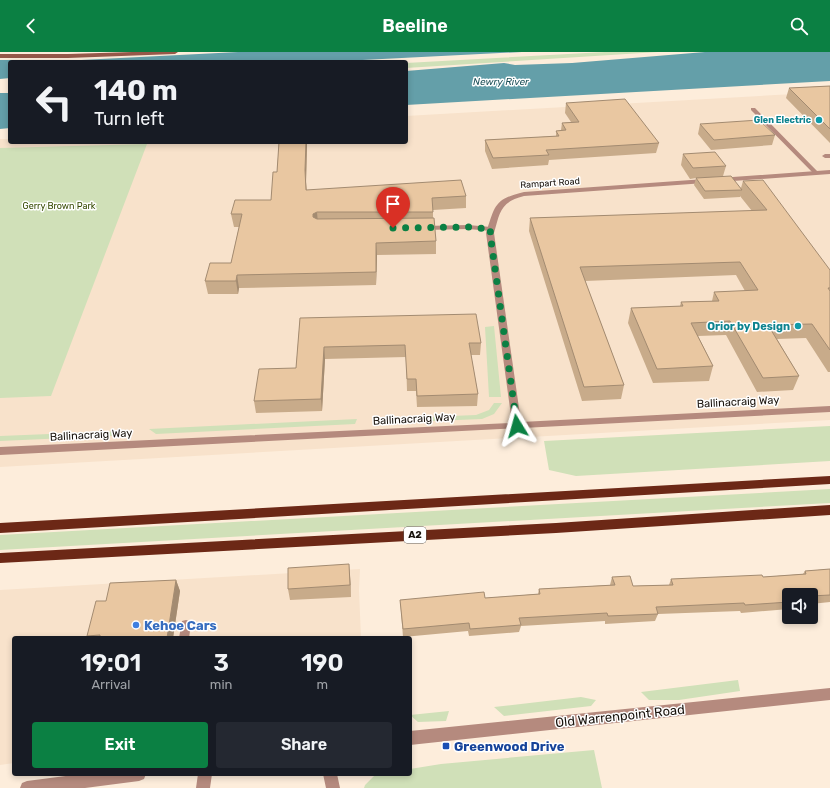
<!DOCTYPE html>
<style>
body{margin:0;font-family:Rubik,sans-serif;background:#242831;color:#f1f3f6;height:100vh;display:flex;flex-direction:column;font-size:15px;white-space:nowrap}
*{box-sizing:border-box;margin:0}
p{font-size:13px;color:#9ea1a6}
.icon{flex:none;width:22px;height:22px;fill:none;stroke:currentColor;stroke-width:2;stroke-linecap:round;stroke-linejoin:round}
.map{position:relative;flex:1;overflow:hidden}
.details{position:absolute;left:12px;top:584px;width:400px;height:140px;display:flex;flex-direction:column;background:#171b24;border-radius:4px;box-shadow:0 2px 6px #0003}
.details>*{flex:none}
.banner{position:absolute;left:8px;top:8px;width:400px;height:84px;border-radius:4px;box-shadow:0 2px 6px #0003;background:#171b24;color:#f1f3f6;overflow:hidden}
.buttons{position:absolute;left:782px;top:536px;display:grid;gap:8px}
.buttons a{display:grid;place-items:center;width:36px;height:36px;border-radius:4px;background:#171b24;box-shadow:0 2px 6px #0003;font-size:20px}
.pin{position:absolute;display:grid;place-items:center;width:34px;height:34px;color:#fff;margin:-41px -17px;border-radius:50% 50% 50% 0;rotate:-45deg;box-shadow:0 0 4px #0007}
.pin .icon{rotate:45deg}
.me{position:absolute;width:44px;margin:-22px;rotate:352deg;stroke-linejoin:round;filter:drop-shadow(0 0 3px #0008)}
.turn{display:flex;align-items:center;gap:14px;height:84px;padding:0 20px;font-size:18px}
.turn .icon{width:52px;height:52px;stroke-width:2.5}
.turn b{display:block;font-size:28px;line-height:34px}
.eta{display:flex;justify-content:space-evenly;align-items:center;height:68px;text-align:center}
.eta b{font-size:24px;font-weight:600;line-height:28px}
.cta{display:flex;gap:8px;margin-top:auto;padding:8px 20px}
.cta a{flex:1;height:46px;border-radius:4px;background:#0b8043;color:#fff;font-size:16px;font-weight:600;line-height:46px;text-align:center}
.cta a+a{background:#242831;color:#f1f3f6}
header{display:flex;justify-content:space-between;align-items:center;height:52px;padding:0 20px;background:#0b8043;color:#fff;font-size:18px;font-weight:600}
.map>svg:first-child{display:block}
.built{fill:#f8e2cb}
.green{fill:#d0e0b8}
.water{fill:#649fa9}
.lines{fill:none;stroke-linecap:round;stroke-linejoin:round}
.service{fill:#b58a7e;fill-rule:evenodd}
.minor{fill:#b58a7e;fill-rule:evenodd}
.tertiary{fill:#b58a7e;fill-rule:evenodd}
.secondary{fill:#955849;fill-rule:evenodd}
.trunk{fill:#6c2816;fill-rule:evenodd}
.wall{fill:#c8ab8a}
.shaded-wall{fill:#a38b71}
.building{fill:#e9c7a1;stroke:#a38b71}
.route{stroke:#0b8043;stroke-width:7;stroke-dasharray:0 12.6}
.culture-dot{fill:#0f9aa8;stroke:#fff;stroke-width:1.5}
.shop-dot{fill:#3f7fe0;stroke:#fff;stroke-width:1.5}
.transit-dot{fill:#1a4fb4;stroke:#fff;stroke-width:1.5}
.labels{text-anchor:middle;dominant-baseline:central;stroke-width:3;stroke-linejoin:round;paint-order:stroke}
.far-culture-label{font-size:9px;font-weight:bold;fill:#0d838f;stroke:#fff;text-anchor:end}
.far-street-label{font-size:9px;fill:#19130d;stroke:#fff}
.far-park-label{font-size:9px;fill:#354901;stroke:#fff}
.far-water-label{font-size:10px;font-style:italic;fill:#1d5159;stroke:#fff}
.shield{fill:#fff;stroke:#5e5a56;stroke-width:1}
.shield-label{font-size:10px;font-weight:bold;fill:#19130d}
.culture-label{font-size:11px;font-weight:bold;fill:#0d838f;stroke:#fff;text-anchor:end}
.street-label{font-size:11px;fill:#19130d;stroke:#fff}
.near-shop-label{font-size:13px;font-weight:bold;fill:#366cbe;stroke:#fff;text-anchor:start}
.near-street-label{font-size:13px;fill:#19130d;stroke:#fff}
.near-transit-label{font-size:13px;font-weight:bold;fill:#164399;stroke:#fff;text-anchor:start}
</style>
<header><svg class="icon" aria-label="back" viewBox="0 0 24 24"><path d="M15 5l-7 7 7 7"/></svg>Beeline<svg class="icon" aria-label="search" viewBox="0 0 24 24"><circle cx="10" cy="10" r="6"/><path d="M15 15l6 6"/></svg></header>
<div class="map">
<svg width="830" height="736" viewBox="0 0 830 736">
<rect width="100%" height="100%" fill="#fdeddb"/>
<path class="built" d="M830,40V368L0,415V87H10V90H406V64Z
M360,517L359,538L361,586H14V711L0,713V538Z"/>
<path class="green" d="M605,0H658L406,16V11Z
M147,92L51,344L0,346V96Z
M494,274L501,345H489L485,275Z
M494,351H502L494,362L482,367L385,371L380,367L476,363L489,358Z
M357,367L355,372L156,382L149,377Z
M830,374V409L576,424L549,418L544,389Z
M123,379L112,384L0,389V384Z
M830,437V451L0,498V483Z
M738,628L740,639L679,648H649L641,640Z
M581,645L596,648L591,654L504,664L494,655Z
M449,659L446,669L418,670L410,663Z
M594,698L602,736H364L365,733L375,723L410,722V717L441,712Z"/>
<path class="water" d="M238,0H522L323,10H10V26L0,27V8H81Z
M705,0H830V29L406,53V19L504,11L515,13L572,11Z
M0,41H10V76L0,77Z"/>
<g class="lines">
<path class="service" d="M751,56H755L818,120V122H814L751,58Z
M830,102V106H825L822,104L825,102Z
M468,173L491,175L494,177L491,179L468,177L424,178L421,176L424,174Z
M186,568L190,569L191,572L189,586H179L182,569Z"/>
<path class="minor" d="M830,118V122L524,144C500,150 500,160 494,181L521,370L830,354V360L0,403V395L512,371L486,181C495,154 494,147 524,140Z
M198,722H212L210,736H196Z
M323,722H337L340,736H326Z"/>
<path class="tertiary" d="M830,636V648L410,693V679Z
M81,722H146L144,727L139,729L85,736H20L22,731L27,729Z"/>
<path class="secondary" d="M132,0H178L175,2L68,6H0V2H68Z"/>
<path class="trunk" d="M830,424V432L0,481V471Z
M830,453V463L556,481L0,511V501L556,471Z"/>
</g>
<path class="wall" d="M830,34V91L786,46L789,36Z
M566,51L659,91L656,101L549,108L548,113L492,117L485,99V88L556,84V79L561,78L562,71L571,70L565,61Z
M700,72L775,83L772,93L711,98L698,82Z
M279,90H307L306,130L307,138L466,144V156L433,158V166L436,189V202L377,203L376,233L239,236L238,242H208L205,229L231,211L239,175H234L231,162L271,148L277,120Z
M683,102L726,114L723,124L741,136L743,129L830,218V320H828L806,286L777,287L799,324L793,338L757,340L726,283L698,284L713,314L709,329L653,331L628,271L631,256L680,254L681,250L712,249L714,240L745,239L736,223L585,229L624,333L621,347L582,349L529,179L530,166L752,159L740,144V145L704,147L694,133L696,126L690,127L681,113Z
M300,266L481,291L480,303H471L478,342L477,354L417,355L416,339H407L406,305L325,307L322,359L256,361L254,349L296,316Z
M830,517V550L811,552V543H789V557L741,561L740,559L658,562L655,569L605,572V569L521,574L519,580L469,584L468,579L403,585L400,548L485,546L538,542L539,537L610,533L612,525L633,534L669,533L671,527L763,525L803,522L805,519Z
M350,524L351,545L290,548L288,537Z
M176,528L180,539L173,586H88L87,584L106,549Z"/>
<path class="shaded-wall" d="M306,90H307V94L306,130L305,118Z
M317,160L318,172L314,175L313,162Z
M376,191L377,203L376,233Z
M237,223L239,236L238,242L236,229Z
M324,295L325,307L322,359L321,347Z
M349,512L350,524L351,545L350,533Z
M176,528L180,539L173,586H167Z"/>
<path class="building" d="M830,34V77L789,36Z
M625,47L659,91L546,98L549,103L493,106L485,88L559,84L556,79L566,78L562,71L579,70L566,51Z
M759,68L775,83L714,88L700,72Z
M279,90H306L305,118L306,138L461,128L466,144L432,146L433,160H317L313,162V165L317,167L434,166L436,189L376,191V220L237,223L236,229H205L210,211H231L242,162H231L235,148H271L273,120H277Z
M715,100L726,114L693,116L683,102Z
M731,124L742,138L705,139L696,126Z
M763,128L830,218V236H828L830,239V298L812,272L768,273L799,324L763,326L730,269L691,271L713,314L657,317L631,256L683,254L681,250L719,249L714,240L758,238L740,210L580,215L624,333L584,335L530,166L767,158L743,129Z
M476,262L481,291H469L478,342L417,344L416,327H407L405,293L324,295L321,347L254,349L259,317L296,316L300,266Z
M349,512L350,533L288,537V516Z
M830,517V543L811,544V543H789V550L745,553L744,551L656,555L658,562L608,564L607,561L519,566L521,573L470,577L469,571L403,577L400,548L484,540L485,546L540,542L539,537L615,533L612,525L630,524L633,534L673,533L671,527L762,523L763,525L806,522L805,519Z
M176,528L167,586H100V583L87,584L96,549H106L110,531Z"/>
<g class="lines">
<path class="route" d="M393,176L468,175L491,177L490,181L517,374"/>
</g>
<g class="culture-dot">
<circle cx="819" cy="68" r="4"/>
<circle cx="798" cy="274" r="4"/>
</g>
<circle class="shop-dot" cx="136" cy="573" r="4"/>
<rect class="transit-dot" x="442" y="690" width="8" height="8" rx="2"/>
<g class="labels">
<g class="far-culture-label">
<text x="811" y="68">Glen Electric</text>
</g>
<g class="far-street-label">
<text transform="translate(550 131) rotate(-4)">Rampart Road</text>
</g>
<g class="far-park-label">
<text x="59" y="154">Gerry Brown Park</text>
</g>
<g class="far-water-label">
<text x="501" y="30">Newry River</text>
</g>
<rect class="shield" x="404" y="475" width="22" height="16" rx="3"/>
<g class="shield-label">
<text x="415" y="483">A2</text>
</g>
<g class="culture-label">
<text x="790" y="274">Orior by Design</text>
</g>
<g class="street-label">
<text transform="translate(738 350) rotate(-3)">Ballinacraig Way</text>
<text transform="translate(414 367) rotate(-3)">Ballinacraig Way</text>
<text transform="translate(91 383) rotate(-3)">Ballinacraig Way</text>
</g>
<g class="near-shop-label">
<text x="144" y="573">Kehoe Cars</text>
</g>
<g class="near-street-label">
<text transform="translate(620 664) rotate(-6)">Old Warrenpoint Road</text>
</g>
<g class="near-transit-label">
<text x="454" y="694">Greenwood Drive</text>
</g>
</g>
</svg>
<div class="buttons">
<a><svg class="icon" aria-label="sound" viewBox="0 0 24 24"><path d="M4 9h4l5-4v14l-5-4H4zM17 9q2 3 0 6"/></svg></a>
</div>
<div class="pin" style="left:393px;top:176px;background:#d93025"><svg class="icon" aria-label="arrive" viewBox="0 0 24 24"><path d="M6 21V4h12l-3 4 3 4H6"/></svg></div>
<svg class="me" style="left:517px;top:374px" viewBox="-20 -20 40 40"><path d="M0-17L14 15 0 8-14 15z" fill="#0b8043" stroke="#fff" stroke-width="4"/></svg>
<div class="banner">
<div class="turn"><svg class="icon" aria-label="left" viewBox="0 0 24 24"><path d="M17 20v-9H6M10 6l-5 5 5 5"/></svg><div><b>140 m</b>Turn left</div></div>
</div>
<section class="details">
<div class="eta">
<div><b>19:01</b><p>Arrival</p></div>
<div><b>3</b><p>min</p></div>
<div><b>190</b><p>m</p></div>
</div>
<div class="cta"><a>Exit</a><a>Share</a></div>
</section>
</div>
